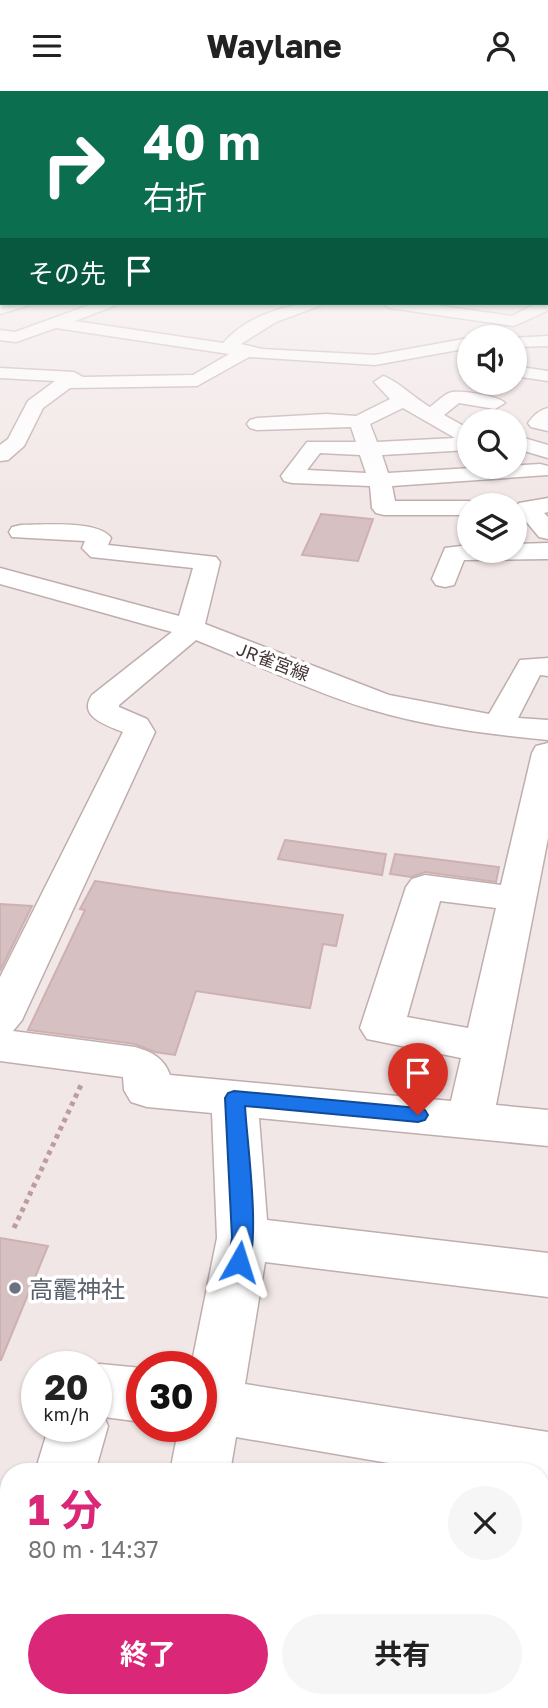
<!DOCTYPE html>
<html lang="ja">
<meta charset="utf-8">
<style>
body{margin:0;font-family:"Golos Text","Noto Sans JP",sans-serif;background:#f6f6f6;color:#222;height:100vh;display:flex;flex-direction:column;font-size:26px;white-space:nowrap}
*{box-sizing:border-box;margin:0}
p{font-size:23px;color:#767676}
.icon{flex:none;width:38px;height:38px;fill:none;stroke:currentColor;stroke-width:2;stroke-linecap:round;stroke-linejoin:round}
.map{position:relative;flex:1;overflow:hidden}
.sheet{position:absolute;left:0px;top:1372px;width:550px;height:245px;display:flex;flex-direction:column;background:#fff;border-radius:28px 28px 0 0;box-shadow:0 2px 5px #0004}
.sheet>*{flex:none}
.top-card{position:absolute;left:0px;top:0px;width:550px;height:214px;box-shadow:0 2px 5px #0004;background:#0b6e4f;color:#fff;overflow:hidden}
.fabs{position:absolute;left:457px;top:234px;display:grid;gap:14px}
.fabs a{display:grid;place-items:center;width:70px;height:70px;border-radius:50%;background:#fff;box-shadow:0 2px 5px #0004;font-size:35px}
.speed{position:absolute;left:21px;top:1260px;display:flex;gap:14px;font-size:35px;font-weight:700;text-align:center}
.speed>*{display:grid;place-content:center;width:91px;height:91px;border-radius:50%;background:#fff;box-shadow:0 2px 5px #0004;line-height:1}
.speed small{font-size:18px;font-weight:400}
.speed .limit{border:10px solid #d22;background:#fff;color:#111}
.pin{position:absolute;display:grid;place-items:center;width:60px;height:60px;color:#fff;margin:-72px -30px;border-radius:50% 50% 50% 0;rotate:-45deg;box-shadow:0 0 7px #0007}
.pin .icon{rotate:45deg}
.me{position:absolute;width:77px;margin:-38px;rotate:6deg;stroke-linejoin:round;filter:drop-shadow(0 0 5px #0008)}
.turn{display:flex;align-items:center;gap:24px;height:147px;padding:0 28px;font-size:32px}
.turn .icon{width:91px;height:91px;stroke-width:2.5}
.turn b{display:block;font-size:49px;line-height:60px}
.then{display:flex;align-items:center;height:66px;padding:0 28px;background:#0003;gap:14px;font-size:26px}
.round{display:grid;place-items:center;flex:none;width:74px;height:74px;border-radius:37px;background:#f6f6f6}
.headline{display:flex;align-items:center;justify-content:space-between;height:119px;padding:0 28px}
h1{font-size:42px;font-weight:700;line-height:52px;color:#db2777}
.action{display:flex;gap:14px;margin-top:auto;padding:14px 28px}
.action a{flex:1;height:80px;border-radius:42px;background:#db2777;color:#fff;font-size:28px;font-weight:700;line-height:80px;text-align:center}
.action a+a{background:#f6f6f6;color:#222}
header{display:flex;justify-content:space-between;align-items:center;height:91px;padding:0 28px;background:#fff;font-size:32px;font-weight:700}
.map>svg:first-child{display:block}
.building{fill:#d6c0c1;stroke:#ceb0b2;stroke-width:2}
.lines{fill:none;stroke-linecap:round;stroke-linejoin:round}
.minor-casing{stroke:#c0adad;stroke-width:3}
.path{stroke:#be9c9d;stroke-width:5;stroke-dasharray:4.5 4.5;stroke-linecap:butt}
.minor{fill:#fff;fill-rule:evenodd}
.route{fill:#1a73e8;stroke:#114b97;stroke-width:2}
.worship-dot{fill:#6b7280;stroke:#fff;stroke-width:2.5}
.labels{text-anchor:middle;dominant-baseline:central;stroke-width:7;stroke-linejoin:round;paint-order:stroke}
.far-street-label{font-size:18px;fill:#453637;stroke:#fff}
.near-worship-label{font-size:24px;fill:#5b616d;stroke:#fff;text-anchor:start}
</style>
<header><svg class="icon" aria-label="menu" viewBox="0 0 24 24"><path d="M4 6h16M4 12h16M4 18h16"/></svg>Waylane<svg class="icon" aria-label="person" viewBox="0 0 24 24"><circle cx="12" cy="8" r="4"/><path d="M4 21q1-7 8-7t8 7"/></svg></header>
<div class="map">
<svg width="548" height="1617" viewBox="0 0 548 1617">
<rect width="100%" height="100%" fill="#f2e7e7"/>
<path class="building" d="M321,423L373,428L358,470L302,464Z
M285,749L386,763L382,784L278,768Z
M395,763L499,776L496,791L425,781L411,786L390,783Z
M95,790L168,801L343,824L336,855L323,853L310,917L196,900L175,964L155,961L135,953L28,939L85,819L80,818Z
M0,813L32,815L0,880Z
M0,1147L48,1155L1,1269H0Z"/>
<g class="lines">
<g class="minor-casing">
<path id="minor" d="M548,208V218L545,221L514,235L390,217L382,212H421L512,225L536,212H548Z
M5,212H30L27,215L0,223V213Z
M95,212H117L114,215L75,230L223,252C247,225 287,212 322,212L319,215L276,231L241,253L262,258L375,264L469,247V257L375,274L249,266L197,295L70,297L43,317L24,355L8,369L0,370V354L8,348L28,310L55,290L0,287V277L74,281L83,286L193,284L229,263L56,237L16,251L0,249V239L15,241Z
M548,245V255L514,256V247H511Z
M514,275L548,280V290L514,285Z
M383,285C395,288 417,309 430,316C436,312 442,305 449,302C457,298 499,305 505,312L495,318L459,312L444,324L469,338V359L382,364L388,382L540,373L548,375V384L392,395L395,410H469L479,415H469V424H384L376,422L372,417L370,395L292,392L284,390L281,385L307,351H356L351,336L257,339L250,337L247,333L250,329L257,327L326,323L356,325L390,308L374,291ZM403,317L455,347L377,351L370,333ZM320,362L360,364L366,382L307,379Z
M548,317V340L531,336L528,332C533,325 539,319 548,317Z
M514,344L548,354V367L514,357Z
M548,407V421L544,422L548,426V448L539,446L515,417L519,412Z
M21,434C43,434 99,429 111,447L108,454L216,466L220,471L205,533L389,604L489,623L520,569L548,567V585L540,584L518,627L548,629V649C488,643 428,636 369,618C313,601 251,571 196,549L119,614V616L147,628L155,641L22,929L13,940L135,956C152,961 164,967 170,984L451,1010L461,967L367,948L360,937L406,796L412,788L425,784L501,794L532,662L536,655L548,652V747L496,1014L548,1019V1055L259,1027L267,1129L548,1162V1206L265,1171L245,1293L548,1341V1399L541,1398V1381H441L236,1346L230,1381H170L179,1335H201V1276H191L217,1147L212,1022L147,1016L131,1011L124,999L123,986L0,970V886L123,641C107,634 77,626 92,604L172,541L0,493V477L179,525L193,477L91,466L82,457L85,450L12,446L9,441L12,436ZM440,810L496,817L468,937L407,926Z
M548,452V468L464,469L454,494L445,496L436,494L432,488L445,457L469,454V460H514V453Z
M100,1273L142,1277V1331L104,1326L108,1335L95,1381H35L49,1335H96V1276H92Z
M9,1538V1608H32L28,1617H0V1542Z
M541,1587L548,1590V1617H456L452,1608H541Z
M118,1608H188L186,1617H116Z"/>
</g>
<path class="path" d="M14,1137L82,992"/>
<use href="#minor" class="minor"/>
</g>
<linearGradient id="sky" x2="0" y2="1"><stop stop-color="#8dcae2"/><stop offset="0.44" stop-color="#f9f4f4"/><stop offset="1" stop-color="#f9f4f4" stop-opacity="0"/></linearGradient>
<rect width="548" height="407" fill="url(#sky)"/>
<path class="route" d="M234,1000L418,1017L425,1019L428,1024L425,1029L418,1031L245,1015C247,1052 261,1149 247,1178L239,1180L231,1178L228,1171L232,1147L225,1007L228,1002Z"/>
<circle class="worship-dot" cx="15" cy="1197" r="7"/>
<g class="labels">
<g class="far-street-label">
<text transform="translate(273 570) rotate(21)">JR雀宮線</text>
</g>
<g class="near-worship-label">
<text x="29" y="1197">高靇神社</text>
</g>
</g>
</svg>
<div class="fabs">
<a><svg class="icon" aria-label="sound" viewBox="0 0 24 24"><path d="M4 9h4l5-4v14l-5-4H4zM17 9q2 3 0 6"/></svg></a>
<a><svg class="icon" aria-label="search" viewBox="0 0 24 24"><circle cx="10" cy="10" r="6"/><path d="M15 15l6 6"/></svg></a>
<a><svg class="icon" aria-label="layers" viewBox="0 0 24 24"><path d="M12 4l9 5-9 5-9-5zM3 14l9 5 9-5"/></svg></a>
</div>
<div class="speed"><div>20<small>km/h</small></div><div class="limit">30</div></div>
<div class="pin" style="left:418px;top:1024px;background:#d93025"><svg class="icon" aria-label="arrive" viewBox="0 0 24 24"><path d="M6 21V4h12l-3 4 3 4H6"/></svg></div>
<svg class="me" style="left:239px;top:1171px" viewBox="-20 -20 40 40"><path d="M0-17L14 15 0 8-14 15z" fill="#1a73e8" stroke="#fff" stroke-width="4"/></svg>
<div class="top-card">
<div class="turn"><svg class="icon" aria-label="right" viewBox="0 0 24 24"><path d="M7 20v-9h11M14 6l5 5-5 5"/></svg><div><b>40 m</b>右折</div></div>
<div class="then">その先<svg class="icon" aria-label="arrive" viewBox="0 0 24 24"><path d="M6 21V4h12l-3 4 3 4H6"/></svg></div>
</div>
<section class="sheet">
<div class="headline"><div><h1>1 分</h1><p>80 m · 14:37</p></div><a class="round"><svg class="icon" aria-label="close" viewBox="0 0 24 24"><path d="M6 6l12 12M18 6L6 18"/></svg></a></div>
<div class="action"><a>終了</a><a>共有</a></div>
</section>
</div>
